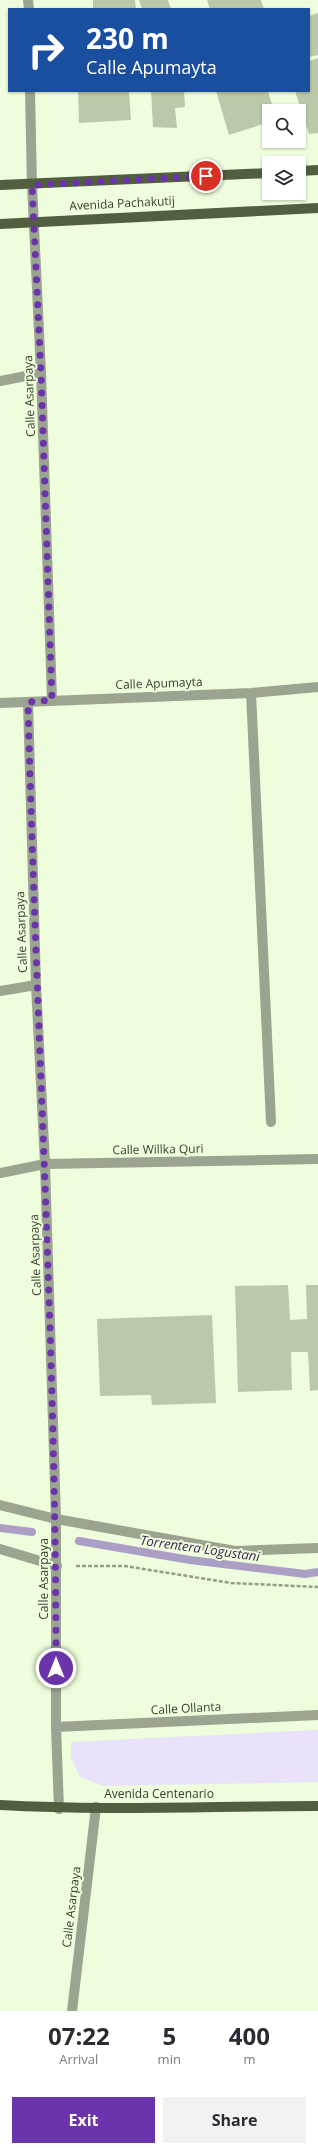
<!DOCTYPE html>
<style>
body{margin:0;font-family:"Open Sans",sans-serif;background:#f2f2f3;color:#2b2b33;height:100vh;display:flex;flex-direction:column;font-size:15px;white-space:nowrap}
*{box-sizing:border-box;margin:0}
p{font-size:13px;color:#7c7c81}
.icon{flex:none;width:22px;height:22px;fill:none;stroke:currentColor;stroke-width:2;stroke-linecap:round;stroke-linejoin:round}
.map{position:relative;height:2011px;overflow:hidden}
.side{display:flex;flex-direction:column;background:#fff;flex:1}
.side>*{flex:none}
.guide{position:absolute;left:8px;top:8px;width:302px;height:84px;border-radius:0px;box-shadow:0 1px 3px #0004;background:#1a4fa0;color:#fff;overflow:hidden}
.buttons{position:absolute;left:262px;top:104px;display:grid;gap:8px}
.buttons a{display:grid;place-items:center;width:44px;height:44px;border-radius:0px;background:#fff;box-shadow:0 1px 3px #0004;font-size:20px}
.pin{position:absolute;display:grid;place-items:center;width:34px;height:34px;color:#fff;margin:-17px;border:2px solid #fff;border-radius:50%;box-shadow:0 1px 4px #0007}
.me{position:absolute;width:44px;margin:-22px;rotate:0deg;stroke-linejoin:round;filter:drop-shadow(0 0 3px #0008)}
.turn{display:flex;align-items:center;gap:14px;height:84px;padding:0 12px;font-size:18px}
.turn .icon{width:52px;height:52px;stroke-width:2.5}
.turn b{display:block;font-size:28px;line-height:34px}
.eta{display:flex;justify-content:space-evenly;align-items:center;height:68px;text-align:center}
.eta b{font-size:24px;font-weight:700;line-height:28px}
.button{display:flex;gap:8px;margin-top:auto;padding:8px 12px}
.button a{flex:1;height:46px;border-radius:0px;background:#6c34aa;color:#fff;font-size:16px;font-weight:700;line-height:46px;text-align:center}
.button a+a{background:#f2f2f3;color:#2b2b33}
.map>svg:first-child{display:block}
.green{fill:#eae1fa}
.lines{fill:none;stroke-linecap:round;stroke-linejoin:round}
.stream{stroke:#ad9ec6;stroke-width:8}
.building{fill:#bbc9a9}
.path{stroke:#939d86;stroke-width:2.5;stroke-dasharray:4 2;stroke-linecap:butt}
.minor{stroke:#9ba391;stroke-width:10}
.major{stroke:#525f3f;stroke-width:10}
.route{stroke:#6c34aa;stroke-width:7;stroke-dasharray:0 12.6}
.labels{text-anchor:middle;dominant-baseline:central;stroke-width:4;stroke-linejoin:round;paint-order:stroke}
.street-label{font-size:12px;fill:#383e31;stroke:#eefddb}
.water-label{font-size:13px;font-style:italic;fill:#392356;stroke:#eefddb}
</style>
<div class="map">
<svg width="318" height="2011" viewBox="0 0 318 2011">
<rect width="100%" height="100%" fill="#eefddb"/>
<path class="green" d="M318,1730V1782L103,1786L80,1777L71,1758V1742Z"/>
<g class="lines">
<path class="stream" d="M0,1528L32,1532
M79,1541L190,1560L305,1574L318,1572"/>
</g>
<path class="building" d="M93,0H135L136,9H93Z
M139,0H168L171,9H142Z
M207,0H261L264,9H210Z
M318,13V55L309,57V16Z
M318,58V133L309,134L295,91H309V61Z
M78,91H129L131,120L79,123Z
M151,91H184L185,107L175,108L177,128L153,127Z
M216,91H268L274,111H269V122L229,135Z
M288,1285L290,1320L307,1319L306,1285H318V1390L310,1391L308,1352H291L292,1390L238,1392L235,1286Z
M212,1315L216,1403L152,1405L151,1395L100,1396L97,1319Z"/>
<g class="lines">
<path class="path" d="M76,1566H125L231,1583L318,1587"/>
<path class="minor" d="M28,0L29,9
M30,91L32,185L41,373L52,700
M0,381L41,373
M251,693L271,1122
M28,702L36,985L45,1164L56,1519V1727L59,1809
M0,703L251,693L318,687
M0,991L36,985
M0,1173L45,1164L318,1159
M0,1505L56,1519L235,1551L318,1548
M0,1549L57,1566
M56,1727L318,1715
M72,2011L96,1807"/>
<path class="major" d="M299,171L318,170
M0,185L269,173
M0,224L318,208
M0,1805C106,1811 212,1806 318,1806"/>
</g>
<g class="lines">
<path class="route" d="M56,1668C56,1346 36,1024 28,702L52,700L41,373L32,185L206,176"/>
</g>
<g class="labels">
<g class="street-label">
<text transform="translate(122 203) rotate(-3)">Avenida Pachakutij</text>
<text transform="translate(29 396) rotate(-92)">Calle Asarpaya</text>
<text transform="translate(159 683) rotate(-2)">Calle Apumayta</text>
<text transform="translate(21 932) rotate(-92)">Calle Asarpaya</text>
<text transform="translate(158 1149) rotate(-1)">Calle Willka Quri</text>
<text transform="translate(35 1255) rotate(-92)">Calle Asarpaya</text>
<text transform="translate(43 1579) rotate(-90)">Calle Asarpaya</text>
<text transform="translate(186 1708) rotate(-3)">Calle Ollanta</text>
<text x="159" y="1793">Avenida Centenario</text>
<text transform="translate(71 1907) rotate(-83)">Calle Asarpaya</text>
</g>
<g class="water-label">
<text transform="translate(200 1548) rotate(8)">Torrentera Logustani</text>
</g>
</g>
</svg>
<div class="buttons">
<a><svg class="icon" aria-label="search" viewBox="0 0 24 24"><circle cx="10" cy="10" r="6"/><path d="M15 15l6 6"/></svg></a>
<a><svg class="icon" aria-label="layers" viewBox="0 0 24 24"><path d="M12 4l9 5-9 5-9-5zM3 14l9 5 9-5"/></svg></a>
</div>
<div class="pin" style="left:206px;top:176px;background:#d93025"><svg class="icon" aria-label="arrive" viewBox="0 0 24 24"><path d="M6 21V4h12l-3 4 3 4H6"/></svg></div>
<svg class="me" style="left:56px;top:1668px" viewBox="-20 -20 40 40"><circle r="17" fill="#6c34aa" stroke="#fff" stroke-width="3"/><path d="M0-11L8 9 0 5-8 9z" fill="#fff"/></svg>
<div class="guide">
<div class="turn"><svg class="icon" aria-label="right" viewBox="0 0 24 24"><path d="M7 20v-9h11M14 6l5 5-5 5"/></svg><div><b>230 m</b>Calle Apumayta</div></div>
</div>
</div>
<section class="side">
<div class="eta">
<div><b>07:22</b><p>Arrival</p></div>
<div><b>5</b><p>min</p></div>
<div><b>400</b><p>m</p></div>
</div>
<div class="button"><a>Exit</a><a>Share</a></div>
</section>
